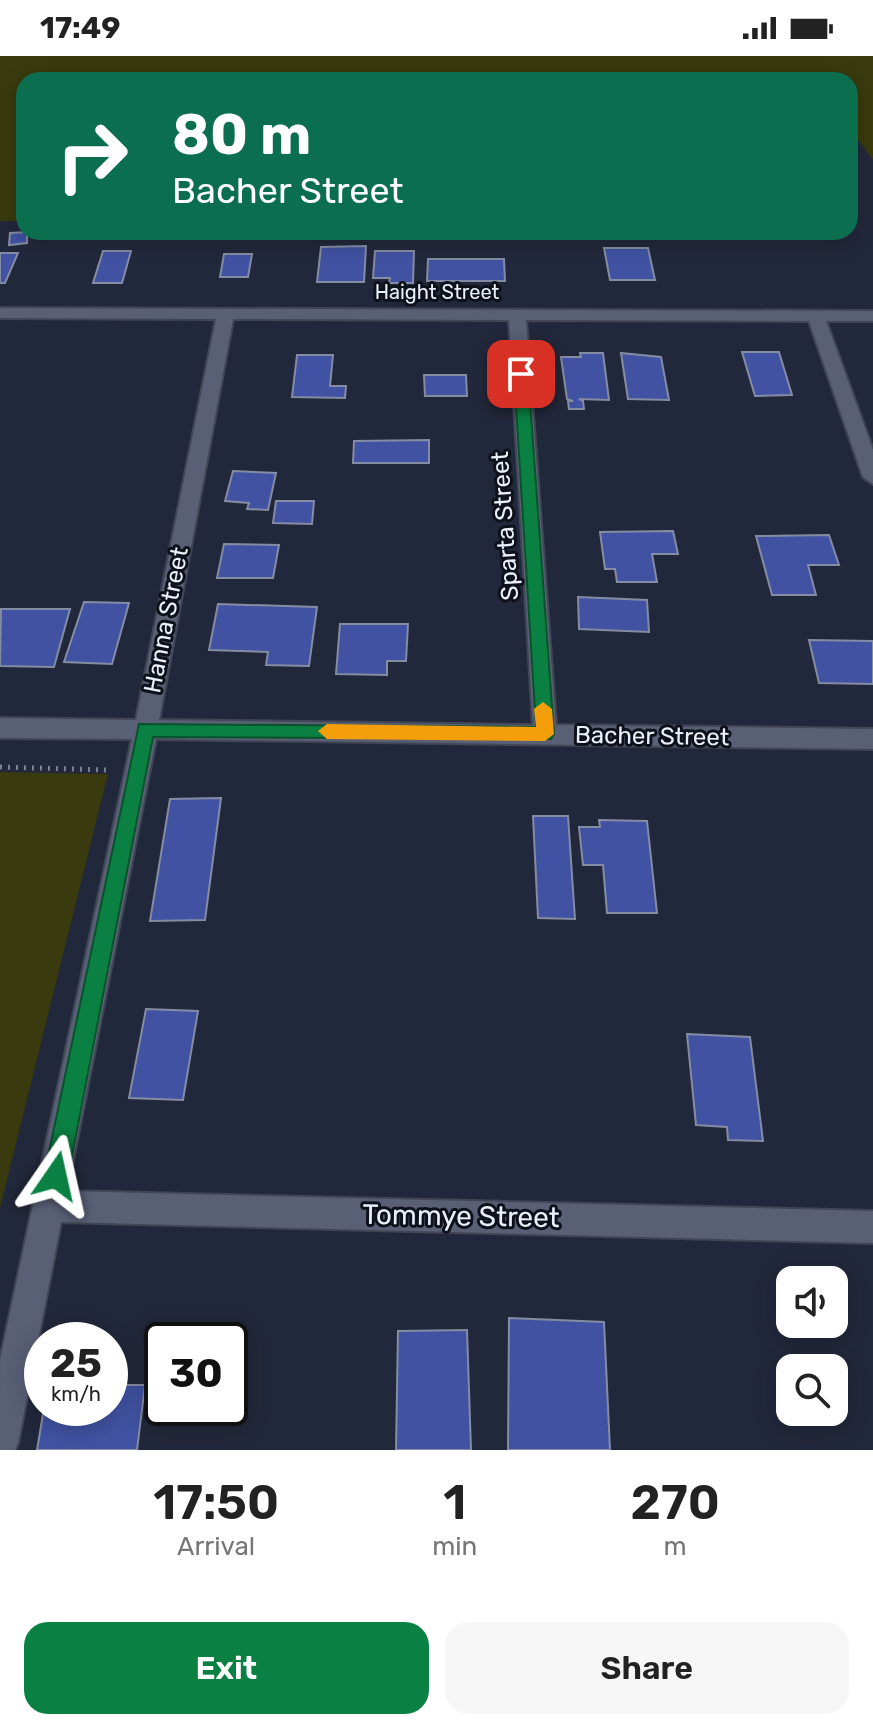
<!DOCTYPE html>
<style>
body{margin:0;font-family:Rubik,sans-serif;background:#f6f6f6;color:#222;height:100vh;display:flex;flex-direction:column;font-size:30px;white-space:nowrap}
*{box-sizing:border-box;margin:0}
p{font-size:26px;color:#767676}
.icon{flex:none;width:44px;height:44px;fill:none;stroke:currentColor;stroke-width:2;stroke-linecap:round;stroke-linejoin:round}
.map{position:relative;height:1394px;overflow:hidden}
.drawer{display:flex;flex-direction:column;background:#fff;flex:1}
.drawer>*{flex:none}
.guide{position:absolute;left:16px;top:16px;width:842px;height:168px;border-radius:24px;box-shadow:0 4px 20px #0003;background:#0b6e4f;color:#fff;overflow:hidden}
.controls{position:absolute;left:776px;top:1210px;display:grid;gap:16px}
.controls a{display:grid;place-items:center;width:72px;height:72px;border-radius:16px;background:#fff;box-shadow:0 4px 20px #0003;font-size:40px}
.speed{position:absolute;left:24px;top:1266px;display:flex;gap:16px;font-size:40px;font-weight:700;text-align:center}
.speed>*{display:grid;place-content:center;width:104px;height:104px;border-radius:50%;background:#fff;box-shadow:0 4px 20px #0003;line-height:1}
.speed small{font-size:20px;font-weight:400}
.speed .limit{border:4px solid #111;border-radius:12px;background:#fff;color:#111}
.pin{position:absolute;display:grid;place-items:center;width:68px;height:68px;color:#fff;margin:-34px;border-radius:16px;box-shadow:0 4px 12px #0006}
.me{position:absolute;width:88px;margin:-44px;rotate:11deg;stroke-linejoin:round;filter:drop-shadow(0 0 6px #0008)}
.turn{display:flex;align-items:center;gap:28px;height:168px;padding:0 24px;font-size:36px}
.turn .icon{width:104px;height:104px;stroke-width:2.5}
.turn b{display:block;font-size:56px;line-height:68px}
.eta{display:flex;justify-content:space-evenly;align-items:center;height:136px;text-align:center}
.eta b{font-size:48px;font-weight:600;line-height:56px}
.action{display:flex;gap:16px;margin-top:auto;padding:16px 24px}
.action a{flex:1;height:92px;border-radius:24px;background:#0b8043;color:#fff;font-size:32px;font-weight:600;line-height:92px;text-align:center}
.action a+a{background:#f6f6f6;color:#222}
.status{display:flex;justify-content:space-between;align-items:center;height:56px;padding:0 40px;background:#fff;direction:ltr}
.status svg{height:22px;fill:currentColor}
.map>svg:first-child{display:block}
.green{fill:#393a0d}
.building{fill:#4052a1;stroke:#848ca3;stroke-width:2}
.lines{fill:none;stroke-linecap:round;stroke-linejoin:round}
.street-casing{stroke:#414656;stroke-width:4}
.path{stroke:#7d8293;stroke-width:5;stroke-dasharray:2 6;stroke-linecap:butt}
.street{fill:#596076;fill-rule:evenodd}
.route{fill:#0b8043;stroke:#07532c;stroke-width:2}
.slow{fill:#f59e0b}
.labels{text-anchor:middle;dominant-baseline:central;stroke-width:6;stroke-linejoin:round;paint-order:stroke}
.far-street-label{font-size:20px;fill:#eaeffc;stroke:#0f111a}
.street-label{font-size:24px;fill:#eaeffc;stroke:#0f111a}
.near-street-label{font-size:28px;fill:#eaeffc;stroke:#0f111a}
</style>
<div class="status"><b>17:49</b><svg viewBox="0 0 49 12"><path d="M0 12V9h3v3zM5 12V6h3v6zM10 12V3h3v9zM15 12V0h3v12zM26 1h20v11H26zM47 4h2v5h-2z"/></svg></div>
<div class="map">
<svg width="873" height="1394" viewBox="0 0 873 1394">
<rect width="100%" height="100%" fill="#22283b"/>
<path class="green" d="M0,0H873V104L850,73V24H24V165H0Z
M0,716L108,718L0,1152Z"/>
<path class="building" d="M27,176V187L9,189L10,177Z
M366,190L364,226H317L321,191Z
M604,192H648L655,224H610Z
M103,195H131L122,227H93Z
M375,195H414L413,227H389L390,222H373Z
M0,197H18L5,227H0Z
M224,198H252L248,221H220Z
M428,203H504L505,225H427Z
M742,296H779L792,339L755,340Z
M580,297H603L609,344L579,343L583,345L584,353H569L568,345H573L567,343L561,301H581Z
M621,297L661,301L669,344L628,343Z
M297,299H333L330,330H346L345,342L292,341Z
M424,319H466L467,340H425Z
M429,384V407H353L354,385Z
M233,415L276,417L268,454L247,453L249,447L225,445Z
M276,445H314L312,468L273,467Z
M673,475L678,498H652L657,526H617L615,513H605L600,476Z
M829,479L839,509H808L816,539H772L756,480Z
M224,488L279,489L273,522H217Z
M578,541L647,544L649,576L579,573Z
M84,546L129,547L112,608L64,606Z
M218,548L317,551L309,610L266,609L268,596L209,594Z
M1,553H70L54,611L0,610Z
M340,568H408L406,605H387V619L336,618Z
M809,584L873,585V628L819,627Z
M221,742L205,864L150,865L170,743Z
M533,760H568L575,863L538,862Z
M599,764L647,765L657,857H607L603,809H583L579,771H600Z
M146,953L198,955L183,1044L129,1042Z
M687,978L750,981L763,1085L728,1084L727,1071L696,1069Z
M509,1262L604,1266L610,1394H508Z
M467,1274L471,1394H396L398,1275Z
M110,1329H145L137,1394H37L44,1352H110Z"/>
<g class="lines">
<g class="street-casing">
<path id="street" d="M0,252L873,255V265H826L873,394V428L863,421L809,265L526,264L556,669L873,673V693L156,683L67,1135L873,1155V1187L61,1166L18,1387L15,1394H0V1304L132,683L0,682V662L136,664L216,263L0,262ZM233,263L509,264L533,669L159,664Z"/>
</g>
<path class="path" d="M0,711L107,714"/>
<use href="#street" class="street"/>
</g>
<path class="route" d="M521,314L528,318L554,678L551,683L153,681L68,1120L64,1128L56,1132L48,1128L44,1120L139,668L536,671L514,318Z"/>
<path class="slow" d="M543,646L552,653L554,678L545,685L327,683L318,675L327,668L536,671L534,653Z"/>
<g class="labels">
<g class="far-street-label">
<text x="437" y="236">Haight Street</text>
</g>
<g class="street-label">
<text transform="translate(505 470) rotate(-94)">Sparta Street</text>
<text transform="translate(166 564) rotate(-79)">Hanna Street</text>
<text transform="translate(652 680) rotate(1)">Bacher Street</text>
</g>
<g class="near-street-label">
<text transform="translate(461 1160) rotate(1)">Tommye Street</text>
</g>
</g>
</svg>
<div class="controls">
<a><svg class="icon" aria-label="sound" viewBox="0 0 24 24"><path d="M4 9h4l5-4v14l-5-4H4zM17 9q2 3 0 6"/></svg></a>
<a><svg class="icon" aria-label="search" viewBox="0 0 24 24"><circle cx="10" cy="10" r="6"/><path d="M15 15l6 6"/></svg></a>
</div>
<div class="speed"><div>25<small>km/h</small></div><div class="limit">30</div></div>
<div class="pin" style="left:521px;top:318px;background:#d93025"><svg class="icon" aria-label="arrive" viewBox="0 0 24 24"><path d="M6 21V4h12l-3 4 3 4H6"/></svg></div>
<svg class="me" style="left:56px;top:1120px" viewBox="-20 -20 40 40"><path d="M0-17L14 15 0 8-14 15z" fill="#0b8043" stroke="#fff" stroke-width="4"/></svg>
<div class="guide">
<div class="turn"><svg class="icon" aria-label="right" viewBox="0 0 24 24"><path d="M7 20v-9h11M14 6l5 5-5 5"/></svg><div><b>80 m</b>Bacher Street</div></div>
</div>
</div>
<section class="drawer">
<div class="eta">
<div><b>17:50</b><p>Arrival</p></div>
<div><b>1</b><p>min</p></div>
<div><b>270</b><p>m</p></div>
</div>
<div class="action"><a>Exit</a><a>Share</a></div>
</section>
